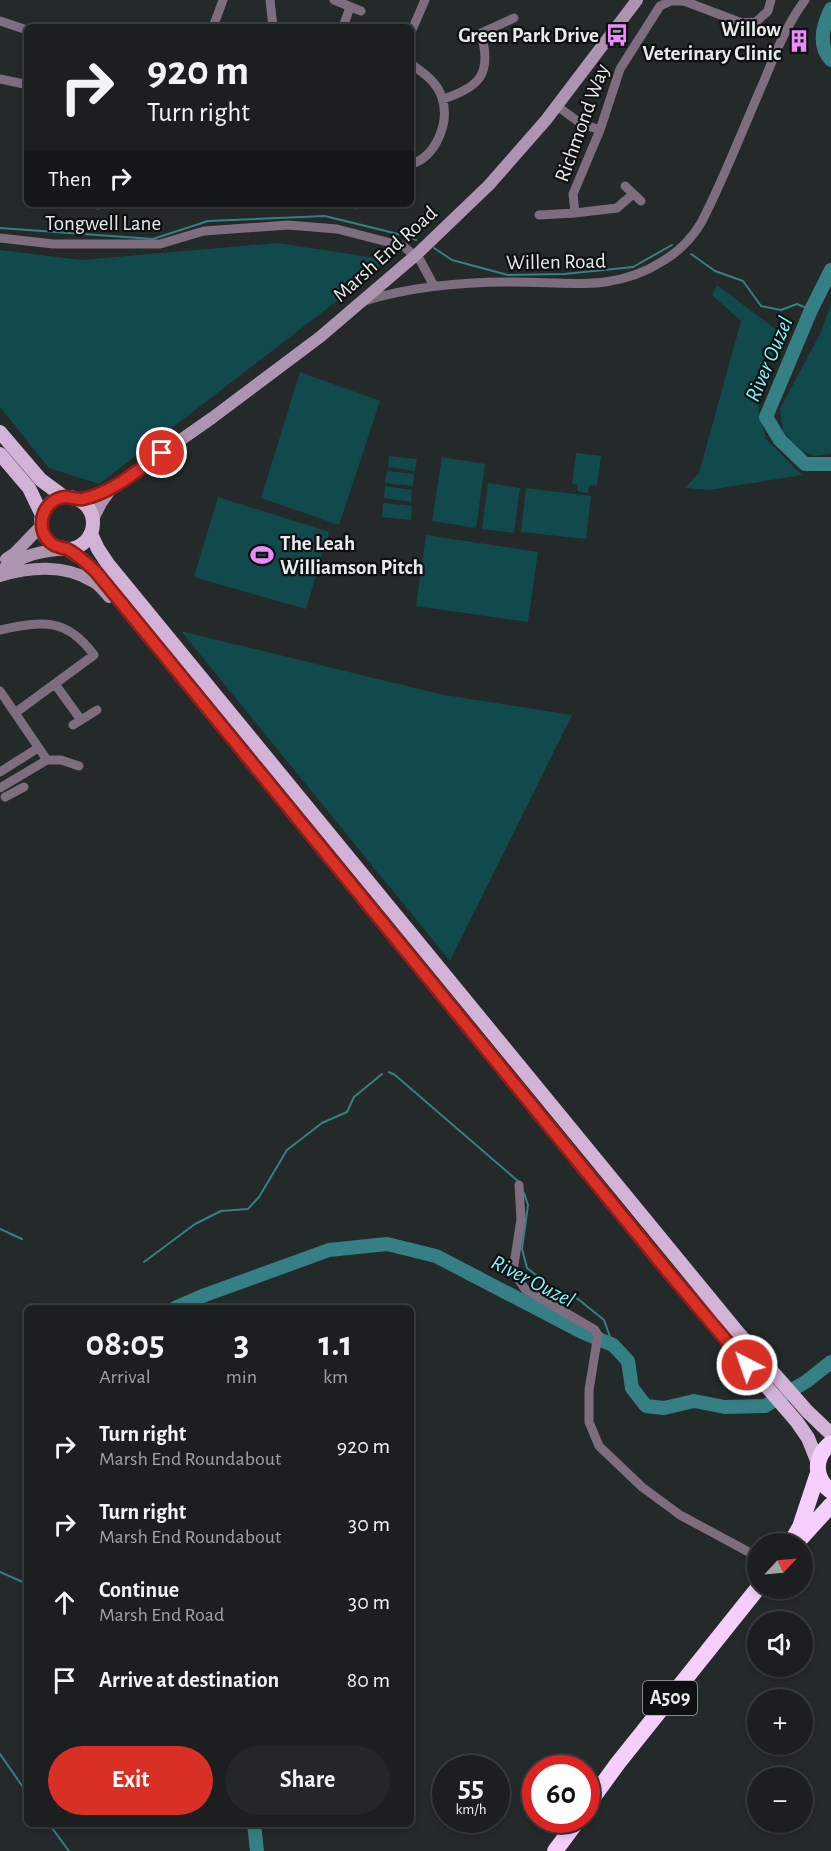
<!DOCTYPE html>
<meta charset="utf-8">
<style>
body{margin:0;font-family:"Alegreya Sans",sans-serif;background:#242728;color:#f1f3f6;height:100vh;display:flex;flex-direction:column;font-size:22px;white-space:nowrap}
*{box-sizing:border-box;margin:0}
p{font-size:20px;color:#a0a2a4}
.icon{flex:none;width:33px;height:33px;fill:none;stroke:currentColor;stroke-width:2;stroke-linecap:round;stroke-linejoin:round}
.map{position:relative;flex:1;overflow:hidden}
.sheet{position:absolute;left:24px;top:1305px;width:390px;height:522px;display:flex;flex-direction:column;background:#1b1f1f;border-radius:9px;box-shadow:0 3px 9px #0003,0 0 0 2px #393d3d}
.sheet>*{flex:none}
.banner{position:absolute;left:24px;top:24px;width:390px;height:183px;border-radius:9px;box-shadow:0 3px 9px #0003,0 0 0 2px #393d3d;background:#1b1f1f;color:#f1f3f6;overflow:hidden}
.needle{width:39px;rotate:64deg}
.fabs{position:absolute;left:747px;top:1533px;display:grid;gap:12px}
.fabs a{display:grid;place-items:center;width:66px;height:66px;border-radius:50%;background:#1b1f1f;box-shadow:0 3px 9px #0003,0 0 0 2px #393d3d;font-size:30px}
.speed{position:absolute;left:432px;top:1755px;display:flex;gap:12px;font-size:30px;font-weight:700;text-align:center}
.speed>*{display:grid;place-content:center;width:78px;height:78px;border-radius:50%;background:#1b1f1f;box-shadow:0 3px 9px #0003,0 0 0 2px #393d3d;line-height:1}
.speed small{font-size:15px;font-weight:400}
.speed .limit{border:9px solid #d22;background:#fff;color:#111}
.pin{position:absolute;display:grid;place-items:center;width:51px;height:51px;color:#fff;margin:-26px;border:3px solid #fff;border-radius:50%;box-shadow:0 2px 6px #0007}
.me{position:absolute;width:66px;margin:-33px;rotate:319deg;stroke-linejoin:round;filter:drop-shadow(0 0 4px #0008)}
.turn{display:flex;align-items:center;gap:21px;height:126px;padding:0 24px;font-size:27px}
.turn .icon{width:78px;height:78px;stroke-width:2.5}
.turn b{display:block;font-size:42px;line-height:51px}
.then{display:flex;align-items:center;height:57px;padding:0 24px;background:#0003;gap:12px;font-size:22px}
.eta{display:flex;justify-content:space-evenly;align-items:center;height:102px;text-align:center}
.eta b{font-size:36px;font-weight:700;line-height:42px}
.primary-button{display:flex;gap:12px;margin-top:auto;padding:12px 24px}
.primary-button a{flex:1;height:69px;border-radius:36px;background:#d93025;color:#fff;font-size:24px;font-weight:700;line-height:69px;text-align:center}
.primary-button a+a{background:#242728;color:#f1f3f6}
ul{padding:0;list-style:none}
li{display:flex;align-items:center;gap:18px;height:78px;padding:0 24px}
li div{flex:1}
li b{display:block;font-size:22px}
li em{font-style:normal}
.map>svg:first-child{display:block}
.green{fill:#114a4d}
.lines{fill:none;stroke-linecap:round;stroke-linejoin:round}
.stream{stroke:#358085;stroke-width:2}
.river{stroke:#358085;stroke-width:14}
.street{stroke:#7d6d7f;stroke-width:9}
.secondary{stroke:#ad94b1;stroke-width:12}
.primary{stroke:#d3b2d8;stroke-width:14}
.highway{stroke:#f5cefb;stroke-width:16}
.route-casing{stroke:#8d1f18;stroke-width:15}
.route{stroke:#d93025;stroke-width:10}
.labels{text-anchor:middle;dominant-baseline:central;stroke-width:4.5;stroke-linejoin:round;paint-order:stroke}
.shield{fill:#0f1111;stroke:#a7aaaa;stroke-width:1.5}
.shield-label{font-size:20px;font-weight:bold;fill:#e8ebeb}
.poi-label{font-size:21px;font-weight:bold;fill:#e8ebeb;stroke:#0f1111;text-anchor:end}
.street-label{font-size:21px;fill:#e8ebeb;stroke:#0f1111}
.water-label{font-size:22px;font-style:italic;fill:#84f4fc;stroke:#0f1111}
</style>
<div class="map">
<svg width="831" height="1851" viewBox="0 0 831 1851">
<rect width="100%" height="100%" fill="#242929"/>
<path class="green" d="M277,243L390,260L99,484L49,468L0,407V250L81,260Z
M717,285L778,331L758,410L766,439L802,475L709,490L685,488L699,473L741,321L712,295Z
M831,304V454L814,456L799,449L783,431L780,409L821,332Z
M300,372L380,401L339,525L261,498Z
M576,453L601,456L597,486L589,485L588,493L577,491L578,485L572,484Z
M389,456L417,459L415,471L388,467Z
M442,457L485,464L476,528L432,521Z
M387,471L414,474L413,486L385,483Z
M488,483L520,488L514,533L482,529Z
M385,486L412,490L411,502L384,498Z
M526,488L591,496L586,539L521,532Z
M218,497L329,532L306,609L194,577Z
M383,503L412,506L411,520L382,517Z
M426,535L538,552L528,622L416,606Z
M181,631L439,694L572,715L450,961Z"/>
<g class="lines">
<path class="stream" d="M0,228L153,239L208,221L325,216L410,237L416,240
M434,248L452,260L508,275L564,274L633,267L672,245
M691,254L715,271L743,281L761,306L781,310L797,304L811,310
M389,1072L395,1075L519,1182
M524,1193L528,1205L522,1249L527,1268L554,1289L578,1299L604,1320L613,1345
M0,1229L22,1239
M144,1262L195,1224L221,1211L248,1209L259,1197L287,1150L322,1123L347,1112L354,1097L382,1074
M0,1572L27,1584
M0,1754L27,1793
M49,1824L69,1851"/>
<path class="river" d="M831,9C823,25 817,45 831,60
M831,270L811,310L766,417L780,440L805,464H831
M175,1308L205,1295L329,1250L387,1244L436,1256L582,1332L613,1345L628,1361L632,1388L646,1406L664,1408L694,1401L725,1407L765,1406L807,1381L831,1362
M254,1824L257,1851"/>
<path class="street" d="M270,0L273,27
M334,0L361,11
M0,21L27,30
M213,27L223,0
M343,27L350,7
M411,32L425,0
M411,64C424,73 438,83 442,98C450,122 436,157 411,164
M0,79L24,84
M443,99C481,87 492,73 481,33L514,18
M557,106L580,123L600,130
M625,186L641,201
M633,194L617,208L575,213L573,194L600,130L620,69L660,6L671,1H684L742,23L756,22L768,11L771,0
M356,204V205
M98,205V204
M539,215L575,213
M0,238L53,244H160L204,231L288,225L337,229L403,246L420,260L434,286
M364,301C410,287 460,282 508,282C565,281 611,294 663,261C678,252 692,238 701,223C725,177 743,128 764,81C775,54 787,24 805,0
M0,630C43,621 66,617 94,655L15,713
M55,684L81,720
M0,691L47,760
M73,725L97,710
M47,760H61L79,766
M0,772L38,748
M0,788L47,760
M5,797L24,787
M519,1185L521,1219L513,1271L525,1289L595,1330L598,1335L589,1390V1422L599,1446L642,1487L680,1515L758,1557"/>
<path class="secondary" d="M80,500L112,488L212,418L320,337L416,255L489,185L546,120L637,0
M93,519L101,503L111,489
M6,559L15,553L41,526
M0,571C23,555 39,551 67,549
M0,576C29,567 64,564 92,581C99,584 104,591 109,597"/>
<path class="primary" d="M0,432L41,480L64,497
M0,454L29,488L42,515
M41 523a26 26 0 1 1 52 0a26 26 0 1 1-52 0Z
M91,534L98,549L108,564L735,1329L807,1411L831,1434
M67,549L82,559L96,572L669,1273L797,1422L808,1438L818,1463"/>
<path class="highway" d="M831,1443C814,1456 813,1478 831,1491
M801,1538L831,1505
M790,1544L800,1527L818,1473
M586,1807L618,1763L758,1588
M555,1851L578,1820"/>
</g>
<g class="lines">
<g class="route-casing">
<path id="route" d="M162,453C146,464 130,478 113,487C104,492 92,497 83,499C77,500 71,497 65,497C45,499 35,523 47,539C52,546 59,547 67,549C78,554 87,564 96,572L669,1273L747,1365"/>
</g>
<use href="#route" class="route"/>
</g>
<defs>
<g id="bus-bare" transform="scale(1.8)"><path d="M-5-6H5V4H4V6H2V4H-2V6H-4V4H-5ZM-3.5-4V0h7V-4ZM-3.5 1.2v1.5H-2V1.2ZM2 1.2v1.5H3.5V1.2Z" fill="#ec8cfb" stroke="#0f1111" stroke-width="2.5" paint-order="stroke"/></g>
<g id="building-bare" transform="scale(1.8)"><path d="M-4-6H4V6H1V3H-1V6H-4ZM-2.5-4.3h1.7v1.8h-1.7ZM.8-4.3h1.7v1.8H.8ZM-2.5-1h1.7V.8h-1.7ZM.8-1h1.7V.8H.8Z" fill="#ec8cfb" stroke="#0f1111" stroke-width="2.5" paint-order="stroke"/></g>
<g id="stadium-bare" transform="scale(1.8)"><path d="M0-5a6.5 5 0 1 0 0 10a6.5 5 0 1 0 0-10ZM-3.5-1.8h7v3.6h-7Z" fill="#ec8cfb" stroke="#0f1111" stroke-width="2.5" paint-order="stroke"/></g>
</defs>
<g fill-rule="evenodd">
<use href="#bus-bare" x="617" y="35"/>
<use href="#building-bare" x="799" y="41"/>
<use href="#stadium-bare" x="262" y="555"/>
</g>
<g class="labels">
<rect class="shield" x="643" y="1681" width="54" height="34" rx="4.5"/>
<g class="shield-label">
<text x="670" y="1698">A509</text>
</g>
<g class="poi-label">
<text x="781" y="29">Willow<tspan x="781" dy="24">Veterinary Clinic</tspan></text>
<text x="599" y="35">Green Park Drive</text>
<text x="280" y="543" text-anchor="start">The Leah<tspan x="280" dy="24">Williamson Pitch</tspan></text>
</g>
<g class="street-label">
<text transform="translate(582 123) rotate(-70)">Richmond Way</text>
<text x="103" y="223">Tongwell Lane</text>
<text transform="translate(385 254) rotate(-42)">Marsh End Road</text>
<text transform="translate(556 262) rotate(-1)">Willen Road</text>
</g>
<g class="water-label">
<text transform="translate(769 359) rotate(-67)">River Ouzel</text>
<text transform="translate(533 1281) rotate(27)">River Ouzel</text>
</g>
</g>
</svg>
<div class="fabs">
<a><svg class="needle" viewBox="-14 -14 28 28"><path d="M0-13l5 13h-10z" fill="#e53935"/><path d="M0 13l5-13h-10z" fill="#a0a2a4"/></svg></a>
<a><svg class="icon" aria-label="sound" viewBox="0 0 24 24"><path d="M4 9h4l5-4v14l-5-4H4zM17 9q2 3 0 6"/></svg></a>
<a>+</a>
<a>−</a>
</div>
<div class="speed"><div>55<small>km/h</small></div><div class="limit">60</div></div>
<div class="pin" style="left:162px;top:453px;background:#d93025"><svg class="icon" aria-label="arrive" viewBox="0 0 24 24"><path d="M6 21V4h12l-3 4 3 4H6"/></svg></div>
<svg class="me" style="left:747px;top:1365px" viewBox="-20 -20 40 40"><circle r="17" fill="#d93025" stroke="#fff" stroke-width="3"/><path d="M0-11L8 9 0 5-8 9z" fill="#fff"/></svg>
<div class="banner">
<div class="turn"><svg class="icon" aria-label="right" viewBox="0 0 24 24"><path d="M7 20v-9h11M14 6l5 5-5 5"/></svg><div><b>920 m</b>Turn right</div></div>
<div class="then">Then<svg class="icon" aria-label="right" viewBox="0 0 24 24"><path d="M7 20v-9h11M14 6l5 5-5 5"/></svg></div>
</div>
<section class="sheet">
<div class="eta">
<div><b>08:05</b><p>Arrival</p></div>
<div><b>3</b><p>min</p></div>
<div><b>1.1</b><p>km</p></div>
</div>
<ul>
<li><svg class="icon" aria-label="right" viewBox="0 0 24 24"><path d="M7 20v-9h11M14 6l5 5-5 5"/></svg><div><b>Turn right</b><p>Marsh End Roundabout</p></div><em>920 m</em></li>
<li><svg class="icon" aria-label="right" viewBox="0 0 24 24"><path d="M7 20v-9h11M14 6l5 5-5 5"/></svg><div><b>Turn right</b><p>Marsh End Roundabout</p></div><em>30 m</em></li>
<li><svg class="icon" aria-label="ahead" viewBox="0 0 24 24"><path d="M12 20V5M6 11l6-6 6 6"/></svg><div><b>Continue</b><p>Marsh End Road</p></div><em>30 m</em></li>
<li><svg class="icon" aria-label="arrive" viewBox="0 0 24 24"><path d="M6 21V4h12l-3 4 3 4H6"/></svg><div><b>Arrive at destination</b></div><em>80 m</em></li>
</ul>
<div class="primary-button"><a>Exit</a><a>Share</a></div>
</section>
</div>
